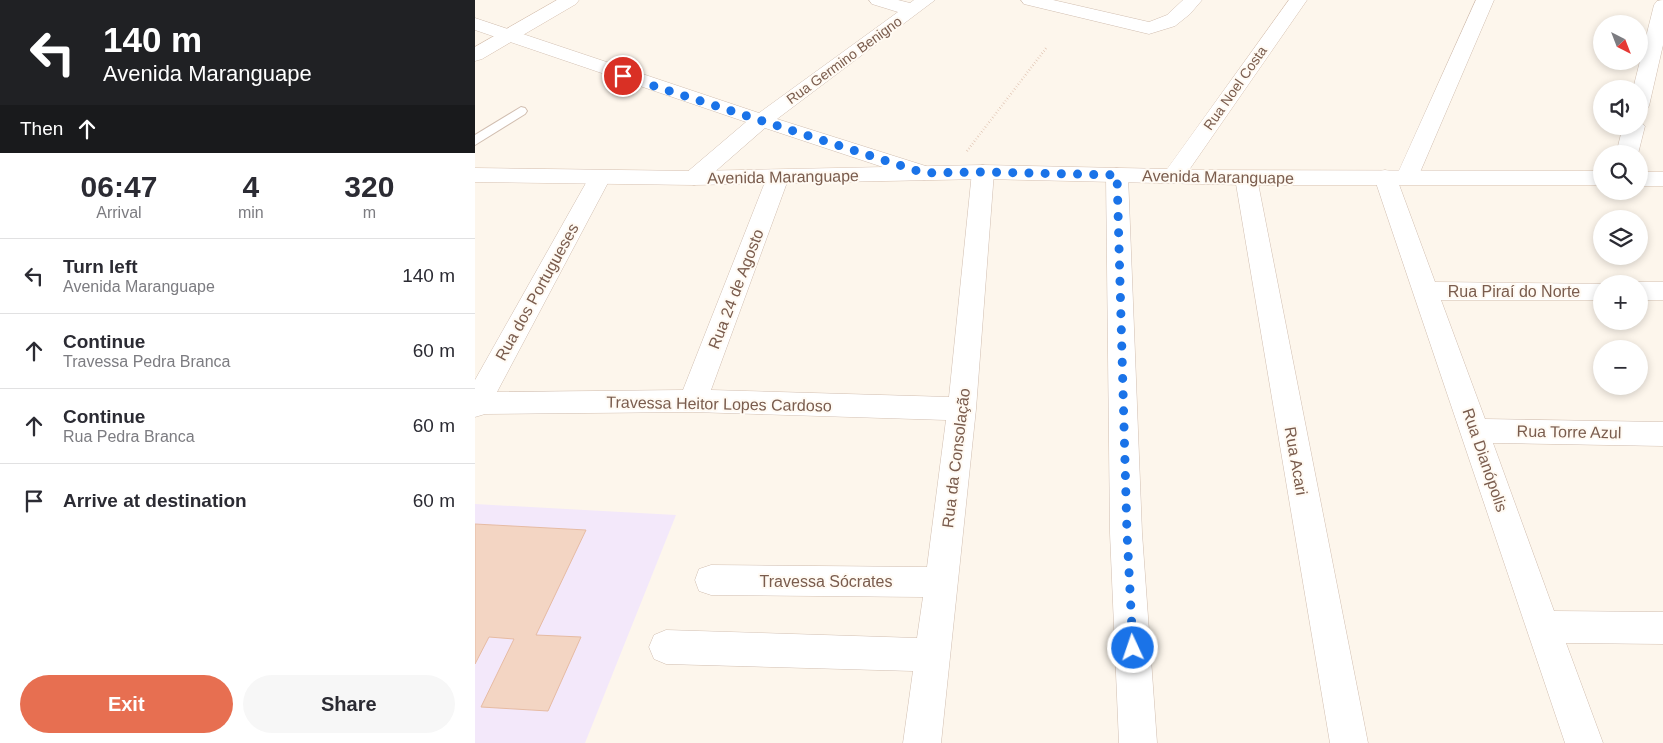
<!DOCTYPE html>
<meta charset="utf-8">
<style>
body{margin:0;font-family:Arial,sans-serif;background:#f7f7f7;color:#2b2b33;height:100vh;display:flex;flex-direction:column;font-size:19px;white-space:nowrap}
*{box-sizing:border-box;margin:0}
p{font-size:16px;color:#7c7c81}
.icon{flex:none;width:28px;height:28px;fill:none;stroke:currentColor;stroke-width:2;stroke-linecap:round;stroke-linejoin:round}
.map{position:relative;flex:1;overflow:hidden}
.details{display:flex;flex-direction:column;background:#fff;width:475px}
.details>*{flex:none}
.top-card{background:#202124;color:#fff;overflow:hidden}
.needle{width:32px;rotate:138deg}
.buttons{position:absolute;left:1118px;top:15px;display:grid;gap:10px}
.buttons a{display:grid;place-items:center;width:55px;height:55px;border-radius:50%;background:#fff;box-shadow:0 2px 8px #0003;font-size:25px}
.pin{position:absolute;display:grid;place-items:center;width:42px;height:42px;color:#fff;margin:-21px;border:2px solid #fff;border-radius:50%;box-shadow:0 1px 5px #0007}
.me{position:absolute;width:55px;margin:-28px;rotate:357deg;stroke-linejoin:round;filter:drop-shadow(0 0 4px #0008)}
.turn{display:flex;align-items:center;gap:18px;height:105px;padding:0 20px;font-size:22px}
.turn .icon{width:65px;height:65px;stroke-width:2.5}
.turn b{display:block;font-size:35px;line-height:42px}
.then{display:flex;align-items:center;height:48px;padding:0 20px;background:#0003;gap:10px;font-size:19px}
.eta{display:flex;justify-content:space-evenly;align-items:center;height:85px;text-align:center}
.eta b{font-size:30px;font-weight:700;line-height:35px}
.primary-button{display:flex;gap:10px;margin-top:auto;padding:10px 20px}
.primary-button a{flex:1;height:58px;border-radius:30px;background:#e76f51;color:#fff;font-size:20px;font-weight:700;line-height:58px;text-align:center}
.primary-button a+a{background:#f7f7f7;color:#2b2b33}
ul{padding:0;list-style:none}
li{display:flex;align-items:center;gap:15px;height:75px;padding:0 20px;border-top:1px solid #e1e1e2}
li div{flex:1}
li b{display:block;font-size:19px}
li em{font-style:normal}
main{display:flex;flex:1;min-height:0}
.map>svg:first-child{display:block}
.education{fill:#f3e8fa}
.building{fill:#f3d5c3;stroke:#e6bba3}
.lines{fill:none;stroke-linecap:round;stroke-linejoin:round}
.lane-casing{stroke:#d1beb0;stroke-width:2}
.street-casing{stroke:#d1beb0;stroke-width:1}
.secondary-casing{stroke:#d6c0b0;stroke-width:1}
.path{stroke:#d9b8a5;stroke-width:2.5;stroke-dasharray:0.5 2.5;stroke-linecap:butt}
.lane{fill:#fff;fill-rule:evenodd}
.street{fill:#fff;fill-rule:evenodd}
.secondary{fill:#fff;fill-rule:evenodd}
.route{stroke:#1a73e8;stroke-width:9;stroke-dasharray:0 16.2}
.labels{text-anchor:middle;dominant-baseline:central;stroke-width:4;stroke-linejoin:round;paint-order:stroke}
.far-street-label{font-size:14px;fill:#7a5c4d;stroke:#fffaf3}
.street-label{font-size:16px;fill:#7a5c4d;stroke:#fffaf3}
</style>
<main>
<section class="details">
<div class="top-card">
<div class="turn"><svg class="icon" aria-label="left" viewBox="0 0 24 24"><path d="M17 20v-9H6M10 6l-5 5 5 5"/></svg><div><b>140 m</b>Avenida Maranguape</div></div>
<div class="then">Then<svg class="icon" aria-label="ahead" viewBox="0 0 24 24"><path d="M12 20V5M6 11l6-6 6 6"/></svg></div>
</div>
<div class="eta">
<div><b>06:47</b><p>Arrival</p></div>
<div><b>4</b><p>min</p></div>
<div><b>320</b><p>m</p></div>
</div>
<ul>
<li><svg class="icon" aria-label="left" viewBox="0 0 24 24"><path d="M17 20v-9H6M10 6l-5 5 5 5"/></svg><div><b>Turn left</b><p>Avenida Maranguape</p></div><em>140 m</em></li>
<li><svg class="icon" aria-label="ahead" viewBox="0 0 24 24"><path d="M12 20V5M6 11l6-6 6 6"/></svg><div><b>Continue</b><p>Travessa Pedra Branca</p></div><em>60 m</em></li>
<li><svg class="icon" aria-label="ahead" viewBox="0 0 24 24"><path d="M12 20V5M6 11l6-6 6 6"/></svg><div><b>Continue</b><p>Rua Pedra Branca</p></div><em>60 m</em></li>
<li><svg class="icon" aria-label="arrive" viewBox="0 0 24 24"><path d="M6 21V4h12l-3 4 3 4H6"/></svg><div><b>Arrive at destination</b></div><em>60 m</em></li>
</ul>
<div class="primary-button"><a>Exit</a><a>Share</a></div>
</section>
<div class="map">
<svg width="1188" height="743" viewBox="0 0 1188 743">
<rect width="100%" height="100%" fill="#fdf6ec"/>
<path class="education" d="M0,504L201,515L110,743H0Z"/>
<path class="building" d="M0,524L111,530L61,635L106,637L73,711L6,707L39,639L14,637L0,664Z"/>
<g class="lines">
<g class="lane-casing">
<path id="lane" d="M46,107L50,108L52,111L50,114L0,145V135Z"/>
</g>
<g class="street-casing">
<path id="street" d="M394,0H423L435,3L439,0H460L302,119L457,168L460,173L457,178L449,180L441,178L290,128L227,183L219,185L211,183L208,178L211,173L271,122L0,30V18L284,113L423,12L397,4Z
M546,0H578L674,22L692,15L708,0H727L715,14L700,26L674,34L549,4Z
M1001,0H1019L943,177L940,182L932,184L924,182L922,179L960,282L1132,284H1126V300H966L1010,419L1188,422V446L1018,443L1079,611L1188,612V644L1091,643L1128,743H1090L899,177L902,172L910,170L918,172L921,177Z
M1188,0V45L1174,106L1171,110L1164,112V89H1158L1179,5L1182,1Z
M1164,121L1170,126L1163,154H1141L1148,126H1164Z
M508,165L516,167L519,172L501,409L466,743H428L438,671L191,664L179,659L174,647L179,635L191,630L442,638L448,597L236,595L224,591L220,580L224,569L236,565L452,567L471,420L218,412L10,414L0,417V380L116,174L124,172L132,174L135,179L22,392L208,390L292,177L295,172L303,170L311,172L314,177L236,390L474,397L497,172L500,167Z
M642,168L650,170L653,175L667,533L682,743H644L635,533L631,175L634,170Z
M771,171L779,173L782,178L893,743H855L760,178L763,173Z
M1164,282H1188V300H1164V284H1158Z"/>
</g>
<g class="secondary-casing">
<path id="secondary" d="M82,0H104L101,4L7,59L0,61V47Z
M814,0H832L714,170L1126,171V185H771L508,179L219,185L0,182V168L219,171L508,165L692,169Z
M1164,172H1188V186H1164Z"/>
</g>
<path class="path" d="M492,151L572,47"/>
<use href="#lane" class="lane"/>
<use href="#street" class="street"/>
<use href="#secondary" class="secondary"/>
</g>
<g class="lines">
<path class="route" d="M148,76L449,173L508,172L642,175L652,533L658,648"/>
</g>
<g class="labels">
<g class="far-street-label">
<text transform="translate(369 60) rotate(-36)">Rua Germino Benigno</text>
<text transform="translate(760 88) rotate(-55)">Rua Noel Costa</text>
</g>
<g class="street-label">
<text transform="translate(308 177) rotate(-1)">Avenida Maranguape</text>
<text transform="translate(743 177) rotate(1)">Avenida Maranguape</text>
<text transform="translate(261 289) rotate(-69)">Rua 24 de Agosto</text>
<text x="1039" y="291">Rua Piraí do Norte</text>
<text transform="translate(62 292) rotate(-61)">Rua dos Portugueses</text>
<text transform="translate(244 404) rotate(1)">Travessa Heitor Lopes Cardoso</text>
<text transform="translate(1094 432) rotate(1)">Rua Torre Azul</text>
<text transform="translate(481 458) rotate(-83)">Rua da Consolação</text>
<text transform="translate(1010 460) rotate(71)">Rua Dianópolis</text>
<text transform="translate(821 461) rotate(80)">Rua Acari</text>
<text x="351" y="581">Travessa Sócrates</text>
</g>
</g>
</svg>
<div class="buttons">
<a><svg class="needle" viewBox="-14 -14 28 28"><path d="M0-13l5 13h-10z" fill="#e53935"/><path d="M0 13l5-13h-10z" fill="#7c7c81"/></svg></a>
<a><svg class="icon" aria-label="sound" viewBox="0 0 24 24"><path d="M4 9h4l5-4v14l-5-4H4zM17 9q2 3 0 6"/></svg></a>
<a><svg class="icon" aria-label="search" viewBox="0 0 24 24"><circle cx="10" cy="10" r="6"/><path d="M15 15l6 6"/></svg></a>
<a><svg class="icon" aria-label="layers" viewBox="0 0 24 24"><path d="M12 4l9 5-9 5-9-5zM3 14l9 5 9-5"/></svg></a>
<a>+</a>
<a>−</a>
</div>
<div class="pin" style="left:148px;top:76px;background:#d93025"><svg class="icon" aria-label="arrive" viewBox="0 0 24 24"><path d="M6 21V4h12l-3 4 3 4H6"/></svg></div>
<svg class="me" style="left:658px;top:648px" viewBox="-20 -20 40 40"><circle r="17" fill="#1a73e8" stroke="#fff" stroke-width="3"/><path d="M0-11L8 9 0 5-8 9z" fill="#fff"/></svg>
</div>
</main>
